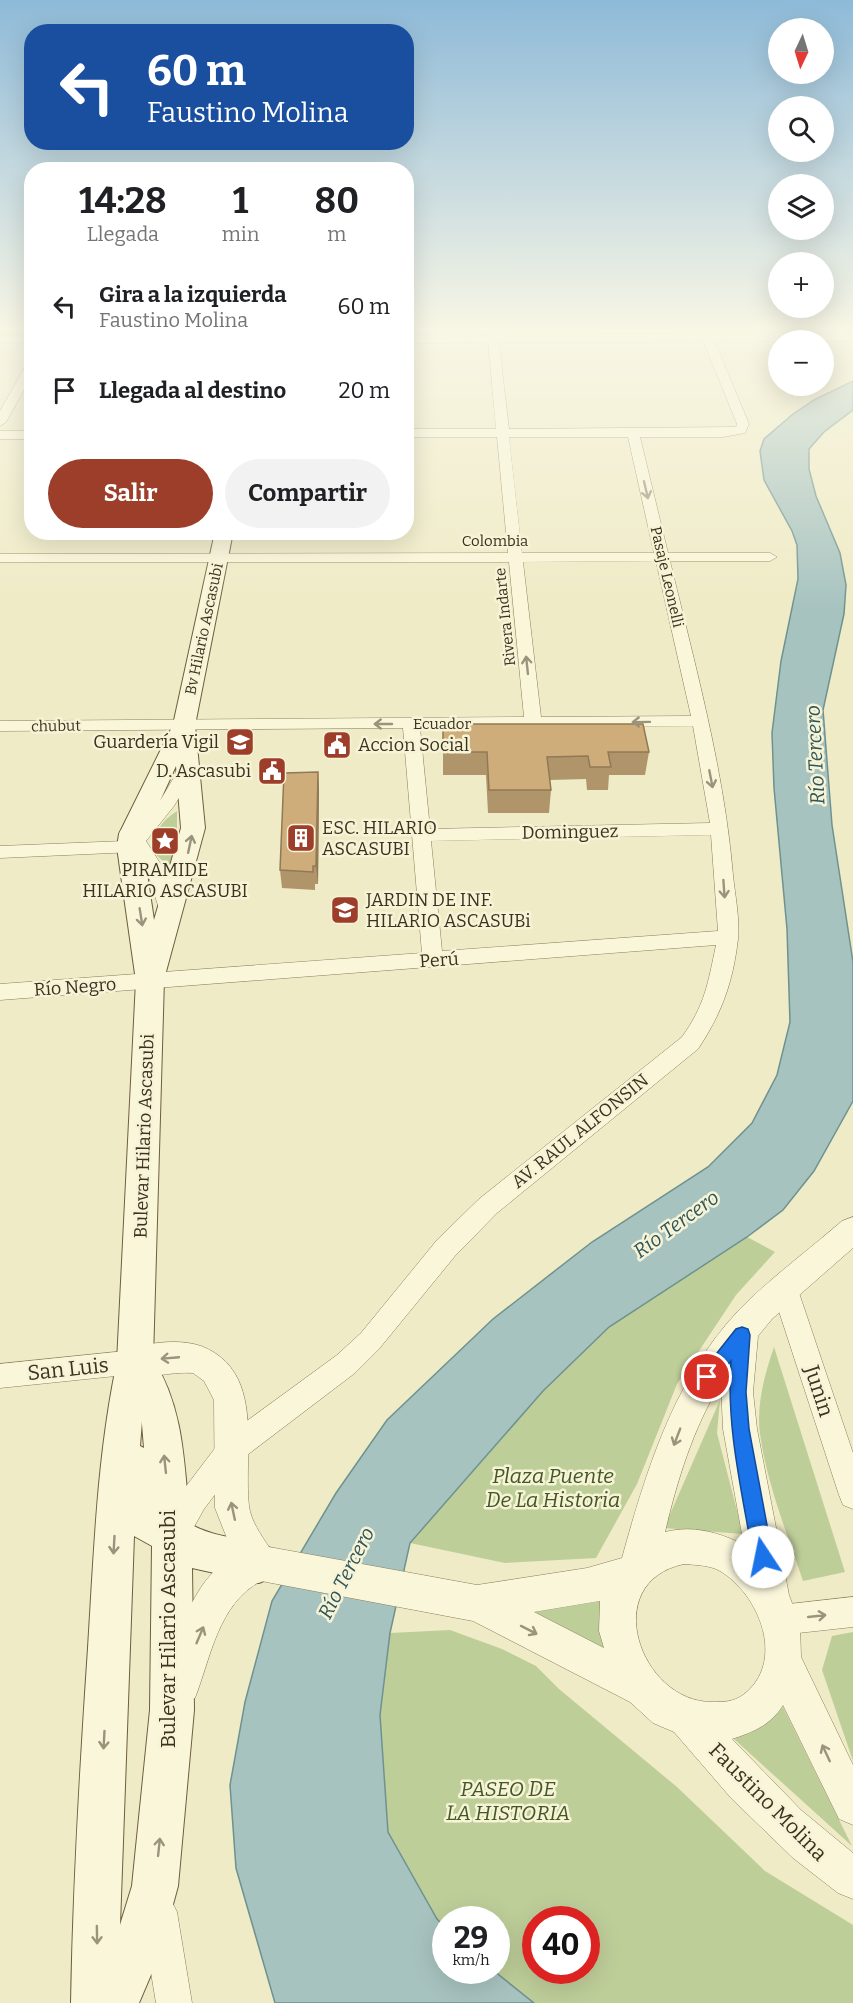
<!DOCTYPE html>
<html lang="es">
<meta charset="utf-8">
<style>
body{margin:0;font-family:Bitter,serif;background:#f2f2f2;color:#202124;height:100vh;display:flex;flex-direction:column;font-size:22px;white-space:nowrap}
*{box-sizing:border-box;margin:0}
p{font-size:20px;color:#757577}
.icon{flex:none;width:33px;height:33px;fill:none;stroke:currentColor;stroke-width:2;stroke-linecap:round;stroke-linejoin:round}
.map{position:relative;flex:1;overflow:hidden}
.details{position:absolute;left:24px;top:162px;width:390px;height:378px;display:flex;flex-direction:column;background:#fff;border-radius:24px;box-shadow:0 6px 24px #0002}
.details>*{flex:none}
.hud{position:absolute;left:24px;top:24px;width:390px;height:126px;border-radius:24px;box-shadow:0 6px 24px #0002;background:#1a4fa0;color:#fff;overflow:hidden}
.needle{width:39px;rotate:184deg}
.controls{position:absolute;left:768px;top:18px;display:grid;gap:12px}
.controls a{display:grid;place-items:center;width:66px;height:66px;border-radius:50%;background:#fff;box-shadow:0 6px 24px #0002;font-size:30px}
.speed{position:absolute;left:432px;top:1906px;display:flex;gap:12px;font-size:30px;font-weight:700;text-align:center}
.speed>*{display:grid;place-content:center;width:78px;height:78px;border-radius:50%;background:#fff;box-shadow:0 6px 24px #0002;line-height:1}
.speed small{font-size:15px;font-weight:400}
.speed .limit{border:9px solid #d22;background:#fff;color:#111}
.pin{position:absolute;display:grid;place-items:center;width:51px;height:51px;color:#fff;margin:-26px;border:3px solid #fff;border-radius:50%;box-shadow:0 2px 6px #0007}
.me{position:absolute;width:66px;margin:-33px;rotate:349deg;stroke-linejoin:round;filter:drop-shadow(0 0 4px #0008)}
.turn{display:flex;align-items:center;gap:21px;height:126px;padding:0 24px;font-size:27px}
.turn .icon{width:78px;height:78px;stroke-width:2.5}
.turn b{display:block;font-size:42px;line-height:51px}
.eta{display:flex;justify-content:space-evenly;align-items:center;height:102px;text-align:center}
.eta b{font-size:36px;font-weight:700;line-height:42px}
.primary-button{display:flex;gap:12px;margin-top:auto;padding:12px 24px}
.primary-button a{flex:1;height:69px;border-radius:36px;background:#9c3e2a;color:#fff;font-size:24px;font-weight:700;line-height:69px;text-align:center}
.primary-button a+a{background:#f2f2f2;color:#202124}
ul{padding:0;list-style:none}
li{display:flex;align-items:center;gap:18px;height:84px;padding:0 24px}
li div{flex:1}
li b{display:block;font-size:22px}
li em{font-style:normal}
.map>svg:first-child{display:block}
.green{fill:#bece99;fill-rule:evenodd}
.water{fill:#a7c3c0;stroke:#6e928f;stroke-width:1.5}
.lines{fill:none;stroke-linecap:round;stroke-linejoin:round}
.minor-casing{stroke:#8b7e5b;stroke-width:1}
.tertiary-casing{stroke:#8b7e5b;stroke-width:1}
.secondary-casing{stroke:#6d5e3e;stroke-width:2}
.minor{fill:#faf6da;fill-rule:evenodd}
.tertiary{fill:#faf6da;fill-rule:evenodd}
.secondary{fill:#faf6da;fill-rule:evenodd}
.wall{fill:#b1956a}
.shaded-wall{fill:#907956}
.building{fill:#cead7b;stroke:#907956;stroke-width:1.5}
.oneway{stroke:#9a947c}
.route{fill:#1a73e8;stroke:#114b97;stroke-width:1.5}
.labels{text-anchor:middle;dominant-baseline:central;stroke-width:5;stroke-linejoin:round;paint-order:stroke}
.far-street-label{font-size:15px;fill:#3b321f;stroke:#f7f3d6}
.poi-label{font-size:18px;fill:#3b321f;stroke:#f7f3d6;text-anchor:start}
.street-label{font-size:18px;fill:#3b321f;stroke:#f7f3d6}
.water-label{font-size:20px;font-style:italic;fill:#2e565b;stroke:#f7f3d6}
.near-street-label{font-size:21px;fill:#3b321f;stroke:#f7f3d6}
.near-park-label{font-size:21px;font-style:italic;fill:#425825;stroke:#f7f3d6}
</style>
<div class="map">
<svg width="853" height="2003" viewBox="0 0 853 2003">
<rect width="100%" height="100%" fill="#efebc6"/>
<path class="green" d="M177,811V839L171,868L154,853C155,831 159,823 177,811Z
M747,1237L775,1252L736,1295L677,1384L637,1484L596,1558L505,1563L410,1543L543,1391L609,1326Z
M774,1347L845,1572L803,1581C787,1533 767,1484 760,1434C756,1405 765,1373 774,1347Z
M720,1400L717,1433L743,1534L664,1528Z
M608,1599L611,1652L526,1611Z
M450,1630L502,1649L536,1666L559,1689L677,1787L765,1871L853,1925V2003H534L494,1971H496V1920H446L445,1927L437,1919L388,1832L380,1715L390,1633ZM536,1920H586V1971H536Z
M853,1632V1761L822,1670L832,1636Z
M783,1707L852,1846L734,1739L763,1726Z"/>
<path class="water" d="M853,381V410L824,432L809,449V469L816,496L840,553L846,585L844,614L823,710L832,825L853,962V1101L814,1171L783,1210L747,1237L609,1327L543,1391L410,1543L390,1633L380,1715L388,1832L437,1919L445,1927L446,1971H494L534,2003H275L236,1868L230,1785L245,1702L272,1601L336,1493L387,1420L493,1319L592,1242L708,1167L752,1123L777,1075L790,1022L787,929L774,788L772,733L781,661L798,579L797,545L792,531L764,480L760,451L764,439L793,414L814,400Z"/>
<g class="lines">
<g class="minor-casing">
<path id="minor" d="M487,328H497L509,429L736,427L737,424L698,328H709L749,424L745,433L723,437H640L668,553H770L777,557L770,561H670C695,665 724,769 733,875C735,895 740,919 738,939C733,982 722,1013 698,1049L497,1213L455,1256L379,1349L355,1373L242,1459L204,1509L185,1543L175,1548L165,1543L160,1533L184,1489L222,1439L337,1355L361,1333L437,1240L479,1199L682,1037C705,1005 708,983 716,945L0,1000V984L422,953L403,728L0,731V721L524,717L509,562H0V554L508,553L497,437H406V429H496ZM509,437H628L654,553H522ZM656,561L691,716L541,717L523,562ZM693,726L710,823L430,829L420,728ZM711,835L718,931L442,951L431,841Z
M0,336H32V342H0Z
M32,362V376L6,422L0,426V411L26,365Z
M0,431H32V439H0Z
M188,763L197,768L174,806L146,841L165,871L180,916L177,921H163L147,871L134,852L0,858V846L125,841L126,839L119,834L121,830L135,829L161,799L182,764Z
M784,1276L793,1279L797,1287L853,1453V1509L843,1505L839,1495L771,1287L775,1279Z
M135,1350L144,1353L148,1362L144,1371L135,1374L0,1388V1364Z
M853,1597V1627L780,1635L769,1631L765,1620L769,1609L780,1605Z
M159,1894L171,1900L177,1912L192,2003H156L141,1912L147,1900Z"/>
</g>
<g class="tertiary-casing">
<path id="tertiary" d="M853,333V341L406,343V335Z
M853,1217V1248L772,1319L758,1336L753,1392L757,1429L789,1595L800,1625L801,1657L853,1765V1825L839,1819L783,1705C771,1725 753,1732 732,1739L801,1810L853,1853V1899L838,1893L793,1858L731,1798L674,1732L653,1723L630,1702L473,1621L261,1581C218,1604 211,1657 195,1698L181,1703L167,1698L162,1684C177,1641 190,1580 234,1556L215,1508L214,1400L204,1381L193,1373C170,1371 145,1381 124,1373L119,1362L124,1351C146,1343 177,1338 201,1346C266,1371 243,1451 249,1506C251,1521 261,1535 269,1547L477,1585L587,1568L622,1558C648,1464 678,1367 751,1298C780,1271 812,1247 842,1221ZM721,1383L723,1429L744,1545C719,1532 692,1525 665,1532C677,1481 693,1428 721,1383ZM684,1564C695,1565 710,1565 720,1571C759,1594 787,1662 743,1695C733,1702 724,1702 712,1702C640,1702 598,1582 684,1564ZM600,1601L599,1631L604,1648L534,1612Z"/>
</g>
<g class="secondary-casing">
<path id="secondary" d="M215,532H233L195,725L205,828L164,979L153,1359C185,1410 184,1466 190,1524C216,1539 246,1537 273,1549L279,1563L273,1577L259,1583L192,1568L194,1710L178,1886L159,1956L139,2003H71C73,1884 80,1766 88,1648C94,1552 97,1456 117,1362L136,981L117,847L119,834L173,725ZM176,766L181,828L154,920L143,847L145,834ZM142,1421V1424L144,1448L140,1446ZM134,1536L152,1546L150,1710L132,1886L120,1925Z"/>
</g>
<use href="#minor" class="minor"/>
<use href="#tertiary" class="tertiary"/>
<use href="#secondary" class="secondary"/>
</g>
<path class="wall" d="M443,724L649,752L645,775H609L608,790H587L586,779L550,780L551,790L549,813H488L486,775H443Z
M318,772L319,790L318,884H315V890L282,888L280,870Z"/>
<path class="shaded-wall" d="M318,772L319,790L318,884L316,866Z"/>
<path class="building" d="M443,724H643L649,752H608L611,767H590L588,756L547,757L551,790H489L487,752H443Z
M318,772L316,866H313V872L280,870L284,773Z"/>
<defs><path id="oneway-shaft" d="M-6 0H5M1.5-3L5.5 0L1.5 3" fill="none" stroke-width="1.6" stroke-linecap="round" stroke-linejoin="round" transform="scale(1.5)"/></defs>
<g class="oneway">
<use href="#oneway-shaft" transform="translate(646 490) rotate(77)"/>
<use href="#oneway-shaft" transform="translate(527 665) rotate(-96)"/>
<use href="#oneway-shaft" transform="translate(641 722) rotate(179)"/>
<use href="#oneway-shaft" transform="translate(383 724) rotate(180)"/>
<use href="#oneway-shaft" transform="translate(711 779) rotate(79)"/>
<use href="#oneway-shaft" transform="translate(190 844) rotate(-78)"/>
<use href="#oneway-shaft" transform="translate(724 889) rotate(86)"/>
<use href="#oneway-shaft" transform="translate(141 917) rotate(81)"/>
<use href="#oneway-shaft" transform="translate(170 1358) rotate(175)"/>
<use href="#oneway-shaft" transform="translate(677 1437) rotate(111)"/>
<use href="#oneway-shaft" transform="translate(165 1464) rotate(-96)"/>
<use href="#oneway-shaft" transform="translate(233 1511) rotate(-102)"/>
<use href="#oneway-shaft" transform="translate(114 1545) rotate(93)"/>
<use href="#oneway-shaft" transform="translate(817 1616) rotate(-6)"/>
<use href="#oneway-shaft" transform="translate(529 1630) rotate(27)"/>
<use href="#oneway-shaft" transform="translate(200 1635) rotate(-67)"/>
<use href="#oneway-shaft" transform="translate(104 1740) rotate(93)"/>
<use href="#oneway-shaft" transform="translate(826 1753) rotate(-115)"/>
<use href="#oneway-shaft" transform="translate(159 1847) rotate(-84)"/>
<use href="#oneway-shaft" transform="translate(97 1935) rotate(89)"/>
</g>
<linearGradient id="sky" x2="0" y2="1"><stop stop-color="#8ebad8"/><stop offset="0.54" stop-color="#f8f6e5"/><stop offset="1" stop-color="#f8f6e5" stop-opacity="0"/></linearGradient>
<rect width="853" height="609" fill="url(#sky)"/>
<path class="route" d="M742,1327L748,1329L750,1335L746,1392L749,1429L773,1557L770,1563L763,1566L756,1563L753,1557C742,1491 726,1427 731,1361L713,1383L707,1385L700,1383L698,1377L736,1329Z"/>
<defs>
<g id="school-square" transform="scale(1.5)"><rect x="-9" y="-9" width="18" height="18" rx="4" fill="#9c3e2a" stroke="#f7f3d6"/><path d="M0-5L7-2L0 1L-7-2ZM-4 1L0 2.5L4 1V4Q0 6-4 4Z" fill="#fff"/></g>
<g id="civic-square" transform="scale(1.5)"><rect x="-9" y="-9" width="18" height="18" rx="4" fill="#9c3e2a" stroke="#f7f3d6"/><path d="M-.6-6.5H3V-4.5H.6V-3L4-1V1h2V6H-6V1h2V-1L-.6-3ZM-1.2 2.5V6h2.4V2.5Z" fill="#fff"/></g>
<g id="building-square" transform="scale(1.5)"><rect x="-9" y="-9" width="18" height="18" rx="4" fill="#9c3e2a" stroke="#f7f3d6"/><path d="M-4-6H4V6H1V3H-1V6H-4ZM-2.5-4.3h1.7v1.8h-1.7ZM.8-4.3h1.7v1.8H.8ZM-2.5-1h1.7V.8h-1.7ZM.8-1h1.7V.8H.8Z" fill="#fff"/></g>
<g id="sight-square" transform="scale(1.5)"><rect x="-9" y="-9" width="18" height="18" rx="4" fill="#9c3e2a" stroke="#f7f3d6"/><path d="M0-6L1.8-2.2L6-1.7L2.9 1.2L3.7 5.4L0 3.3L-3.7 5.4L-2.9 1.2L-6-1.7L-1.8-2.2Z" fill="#fff"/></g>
</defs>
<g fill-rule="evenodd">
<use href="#school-square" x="240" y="742"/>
<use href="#civic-square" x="337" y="745"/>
<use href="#civic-square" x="272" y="771"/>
<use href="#building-square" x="301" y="838"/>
<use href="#sight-square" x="165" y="841"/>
<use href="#school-square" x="345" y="910"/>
</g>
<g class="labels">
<g class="far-street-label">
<text x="495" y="541">Colombia</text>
<text transform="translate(667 577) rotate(77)">Pasaje Leonelli</text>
<text transform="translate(505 617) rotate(-96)">Rivera Indarte</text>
<text transform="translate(204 629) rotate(-78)">Bv Hilario Ascasubi</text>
<text x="442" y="724">Ecuador</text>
<text transform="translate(56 726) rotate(-1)">chubut</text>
</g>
<g class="poi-label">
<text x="219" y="742" text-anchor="end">Guardería Vigil</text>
<text x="358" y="745">Accion Social</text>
<text x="251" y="771" text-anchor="end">D. Ascasubi</text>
<text x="322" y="828">ESC. HILARIO<tspan x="322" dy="21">ASCASUBI</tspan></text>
<text x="165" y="870" text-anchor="middle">PIRAMIDE<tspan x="165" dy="21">HILARIO ASCASUBI</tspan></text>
<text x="366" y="900">JARDIN DE INF.<tspan x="366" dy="21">HILARIO ASCASUBi</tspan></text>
</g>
<g class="street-label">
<text transform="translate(570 832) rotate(-1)">Dominguez</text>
<text transform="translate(439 960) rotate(-4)">Perú</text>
<text transform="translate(75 987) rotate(-4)">Río Negro</text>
<text transform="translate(580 1131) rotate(-39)">AV. RAUL ALFONSIN</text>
<text transform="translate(144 1136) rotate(-88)">Bulevar Hilario Ascasubi</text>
</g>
<g class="water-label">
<text transform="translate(815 755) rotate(-93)">Río Tercero</text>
<text transform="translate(676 1224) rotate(-36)">Río Tercero</text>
<text transform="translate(346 1573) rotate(-63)">Río Tercero</text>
</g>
<g class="near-street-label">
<text transform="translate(68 1369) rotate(-6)">San Luis</text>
<text transform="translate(819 1391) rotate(72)">Junin</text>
<text transform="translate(168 1629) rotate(-90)">Bulevar Hilario Ascasubi</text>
<text transform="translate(768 1802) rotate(45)">Faustino Molina</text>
</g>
<g class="near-park-label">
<text x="553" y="1476">Plaza Puente<tspan x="553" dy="24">De La Historia</tspan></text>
<text x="508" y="1789">PASEO DE<tspan x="508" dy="24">LA HISTORIA</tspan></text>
</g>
</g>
</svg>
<div class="controls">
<a><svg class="needle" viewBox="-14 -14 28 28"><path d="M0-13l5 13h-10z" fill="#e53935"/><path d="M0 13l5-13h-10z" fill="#757577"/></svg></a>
<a><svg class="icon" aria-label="search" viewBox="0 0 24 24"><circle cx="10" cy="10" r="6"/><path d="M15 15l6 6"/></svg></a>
<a><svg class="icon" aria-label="layers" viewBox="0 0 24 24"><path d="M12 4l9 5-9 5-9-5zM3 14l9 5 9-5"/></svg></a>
<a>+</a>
<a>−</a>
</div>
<div class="speed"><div>29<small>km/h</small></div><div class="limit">40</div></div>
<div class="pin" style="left:707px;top:1377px;background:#d93025"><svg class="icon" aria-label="arrive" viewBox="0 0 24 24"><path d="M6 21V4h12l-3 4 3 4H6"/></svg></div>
<svg class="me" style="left:763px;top:1557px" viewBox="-20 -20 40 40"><circle r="19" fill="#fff"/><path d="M0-13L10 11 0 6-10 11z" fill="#1a73e8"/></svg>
<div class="hud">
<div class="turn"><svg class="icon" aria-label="left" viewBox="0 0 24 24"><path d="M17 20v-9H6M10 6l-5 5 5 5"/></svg><div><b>60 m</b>Faustino Molina</div></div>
</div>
<section class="details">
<div class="eta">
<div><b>14:28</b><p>Llegada</p></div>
<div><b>1</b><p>min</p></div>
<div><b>80</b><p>m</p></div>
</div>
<ul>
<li><svg class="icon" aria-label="left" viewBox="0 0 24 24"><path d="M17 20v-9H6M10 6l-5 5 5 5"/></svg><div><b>Gira a la izquierda</b><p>Faustino Molina</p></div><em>60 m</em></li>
<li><svg class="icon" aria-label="arrive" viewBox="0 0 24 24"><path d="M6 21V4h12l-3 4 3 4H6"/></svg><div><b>Llegada al destino</b></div><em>20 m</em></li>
</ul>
<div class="primary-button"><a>Salir</a><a>Compartir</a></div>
</section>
</div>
